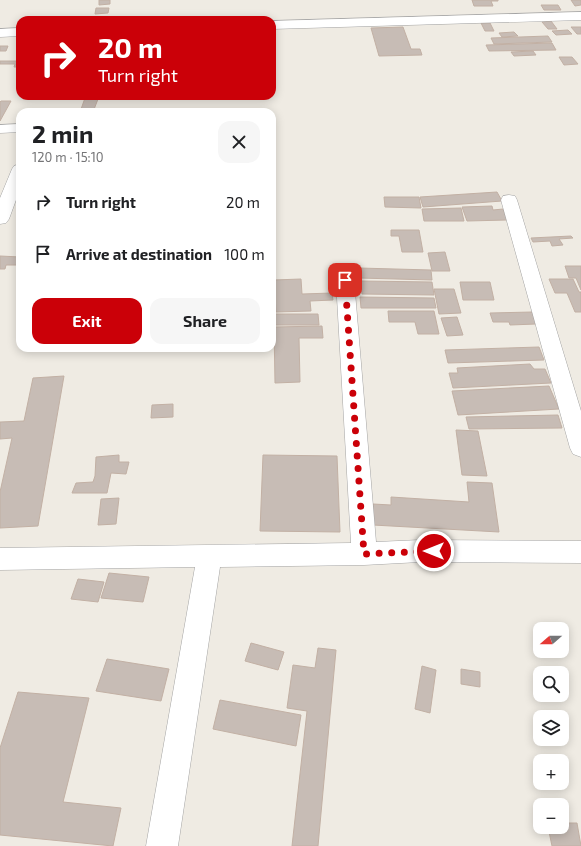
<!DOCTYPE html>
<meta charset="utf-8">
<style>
body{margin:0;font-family:"Exo 2",sans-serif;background:#f6f6f6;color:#202124;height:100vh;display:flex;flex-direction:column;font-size:15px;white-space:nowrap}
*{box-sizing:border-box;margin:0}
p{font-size:13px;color:#757577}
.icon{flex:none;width:22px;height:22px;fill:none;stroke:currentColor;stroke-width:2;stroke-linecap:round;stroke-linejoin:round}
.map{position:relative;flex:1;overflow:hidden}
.sheet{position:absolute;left:16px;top:108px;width:260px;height:244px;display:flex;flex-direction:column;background:#fff;border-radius:12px;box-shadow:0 2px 10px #0003}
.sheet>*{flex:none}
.top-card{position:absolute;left:16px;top:16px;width:260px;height:84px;border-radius:12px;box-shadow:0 2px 10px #0003;background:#cb0008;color:#fff;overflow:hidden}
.needle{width:26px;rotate:250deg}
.tools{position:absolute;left:533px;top:622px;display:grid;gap:8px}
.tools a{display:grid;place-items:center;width:36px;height:36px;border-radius:8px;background:#fff;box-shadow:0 2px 10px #0003;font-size:20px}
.pin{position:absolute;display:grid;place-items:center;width:34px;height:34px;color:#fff;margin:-17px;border-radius:8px;box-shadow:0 2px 6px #0006}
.me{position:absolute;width:44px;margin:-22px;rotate:270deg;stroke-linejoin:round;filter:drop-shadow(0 0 3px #0008)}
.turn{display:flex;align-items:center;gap:14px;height:84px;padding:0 16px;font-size:18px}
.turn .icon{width:52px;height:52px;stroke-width:2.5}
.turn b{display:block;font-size:28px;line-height:34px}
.round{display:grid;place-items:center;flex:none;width:42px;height:42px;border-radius:12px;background:#f6f6f6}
.overview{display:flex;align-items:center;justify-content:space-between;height:68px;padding:0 16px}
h1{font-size:24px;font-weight:700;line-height:30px}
.cta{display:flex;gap:8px;margin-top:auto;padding:8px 16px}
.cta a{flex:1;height:46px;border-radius:12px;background:#cb0008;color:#fff;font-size:16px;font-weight:700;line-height:46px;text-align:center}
.cta a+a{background:#f6f6f6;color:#202124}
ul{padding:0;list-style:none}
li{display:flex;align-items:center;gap:12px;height:52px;padding:0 16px}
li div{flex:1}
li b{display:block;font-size:15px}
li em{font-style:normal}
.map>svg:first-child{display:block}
.building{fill:#c7bcb5;stroke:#c2b0a4}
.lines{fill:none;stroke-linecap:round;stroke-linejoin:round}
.minor-casing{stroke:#a4a4a4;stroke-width:1}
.minor{fill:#fff;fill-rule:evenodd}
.route{stroke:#cb0008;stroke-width:7;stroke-dasharray:0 12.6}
</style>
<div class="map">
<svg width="581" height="846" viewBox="0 0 581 846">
<rect width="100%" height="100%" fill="#efebe3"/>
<path class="building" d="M99,0H110V4L99,5Z
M472,0H498V1H491L493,6H474Z
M571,0H581V5L575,6Z
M541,5H558L561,10H544Z
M96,8H109L108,13L95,14Z
M551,21L557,29H548L542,22Z
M481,23H490L494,31H485Z
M403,27L411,49H420L422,55L379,56L371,28Z
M571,27H581V34H577Z
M568,30L572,34L556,35L552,31Z
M514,32L518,36L502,37L499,33Z
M548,36L552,42L494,44L491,38Z
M552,43L556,50L489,51L486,45Z
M0,46H8L6,51H0Z
M533,51L536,55L514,56L511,52Z
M559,57H572L578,64L564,65Z
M20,59V67H14L15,64H0V61H19Z
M85,98L98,99L93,112H80Z
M1,101H11L0,121V102Z
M497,192L502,201L423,207L420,197Z
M384,197H419L421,208L385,207Z
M492,206L493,210L503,209L507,220L467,221L462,207Z
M461,208L464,221H424L422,209Z
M391,230H419L423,252H402L399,236H391Z
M571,236L573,238L559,239L563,245L552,246L550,241L533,242L531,238Z
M445,252L450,271H432L428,253Z
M0,256L20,257V265H6L5,269H0Z
M565,266H581V290L576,278H569Z
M359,268L431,270L432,280L359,278Z
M301,279L302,294L332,293L333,300L310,301L311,311L276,312L274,280Z
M549,279H573L579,292H581V312H575L567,293H555Z
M361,281L432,282L434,295L362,294Z
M460,282H490L494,300H463Z
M434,289H454L461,313L439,314Z
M360,297L434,298L436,308H361Z
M388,311H434L439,334H418L415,322H389Z
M532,312L536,324L510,325L509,322H493L490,313Z
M272,314H318L319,325H272Z
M457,317L463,335L447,336L441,318Z
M322,326L323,338H299L300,382L275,383L274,327Z
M539,347L544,360L448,363L445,350Z
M530,364L534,369H545L551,383L453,388L449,373H458L457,368Z
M64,376L38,526L0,528V492L12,438L0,439V422L24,421L33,378Z
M549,386L559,409L458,415L452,391Z
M173,404V417L151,418L152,405Z
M558,415L562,428L469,429L466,417Z
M456,430L478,431L487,476L462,475Z
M119,455V462H129L126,474L111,473L107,493H72L76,483L93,482L95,476L96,457Z
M263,455L337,456L340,532L260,531Z
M467,482L492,483L499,532L373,525V504L391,505V497L469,502Z
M119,498L116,524L98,525L101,499Z
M109,573L149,577L143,602L101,598Z
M78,579L104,582L98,602L71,599Z
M251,643L284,652L278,670L245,661Z
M318,648L336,650L318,846H292L307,711L287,708L293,665L315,668Z
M107,659L169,669L161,701L96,691Z
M422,666L436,670L430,713L415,709Z
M461,669L480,672V687L461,684Z
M18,692L89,698L63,802L121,808L113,846L0,835V748Z
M220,700L301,715L296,746L213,729Z
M562,823H577L581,846H552L548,827H562Z"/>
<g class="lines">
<g class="minor-casing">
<path id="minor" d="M581,12V20L272,29V21Z
M20,28V36L0,37V29Z
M20,124V132L0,133V125Z
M20,164V189L9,219L6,223L0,224V198L12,169L14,166Z
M509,195L515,196L517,200L581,411V457L573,454L570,448L501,200L503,196Z
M345,274L352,276L354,280L376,542L420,540L581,541V563L420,562L364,565L220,567L178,846H146L195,567L0,570V548L351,543L336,280L338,276Z"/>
</g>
<use href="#minor" class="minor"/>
</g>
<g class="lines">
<path class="route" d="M345,280L364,554L434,551"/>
</g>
</svg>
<div class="tools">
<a><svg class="needle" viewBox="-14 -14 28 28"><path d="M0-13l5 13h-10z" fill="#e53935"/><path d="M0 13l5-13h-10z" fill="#757577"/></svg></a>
<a><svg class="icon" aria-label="search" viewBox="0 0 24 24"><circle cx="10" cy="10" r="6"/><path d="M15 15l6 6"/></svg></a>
<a><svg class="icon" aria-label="layers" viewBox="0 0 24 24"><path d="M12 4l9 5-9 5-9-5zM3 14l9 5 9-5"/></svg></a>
<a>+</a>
<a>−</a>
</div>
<div class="pin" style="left:345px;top:280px;background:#d93025"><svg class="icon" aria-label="arrive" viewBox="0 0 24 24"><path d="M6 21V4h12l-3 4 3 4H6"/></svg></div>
<svg class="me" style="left:434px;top:551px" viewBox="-20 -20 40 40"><circle r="17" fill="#cb0008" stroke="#fff" stroke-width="3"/><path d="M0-11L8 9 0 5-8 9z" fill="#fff"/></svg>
<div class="top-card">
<div class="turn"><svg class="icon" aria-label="right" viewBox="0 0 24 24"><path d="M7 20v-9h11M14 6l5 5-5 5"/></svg><div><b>20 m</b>Turn right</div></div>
</div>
<section class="sheet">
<div class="overview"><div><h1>2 min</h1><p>120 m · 15:10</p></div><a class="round"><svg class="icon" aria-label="close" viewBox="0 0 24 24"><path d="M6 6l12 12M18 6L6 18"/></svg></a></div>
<ul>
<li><svg class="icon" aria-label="right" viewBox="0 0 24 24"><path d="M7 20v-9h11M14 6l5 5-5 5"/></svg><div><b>Turn right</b></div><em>20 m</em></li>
<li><svg class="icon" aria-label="arrive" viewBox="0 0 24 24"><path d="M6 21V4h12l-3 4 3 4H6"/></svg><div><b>Arrive at destination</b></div><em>100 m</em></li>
</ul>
<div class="cta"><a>Exit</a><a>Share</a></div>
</section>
</div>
